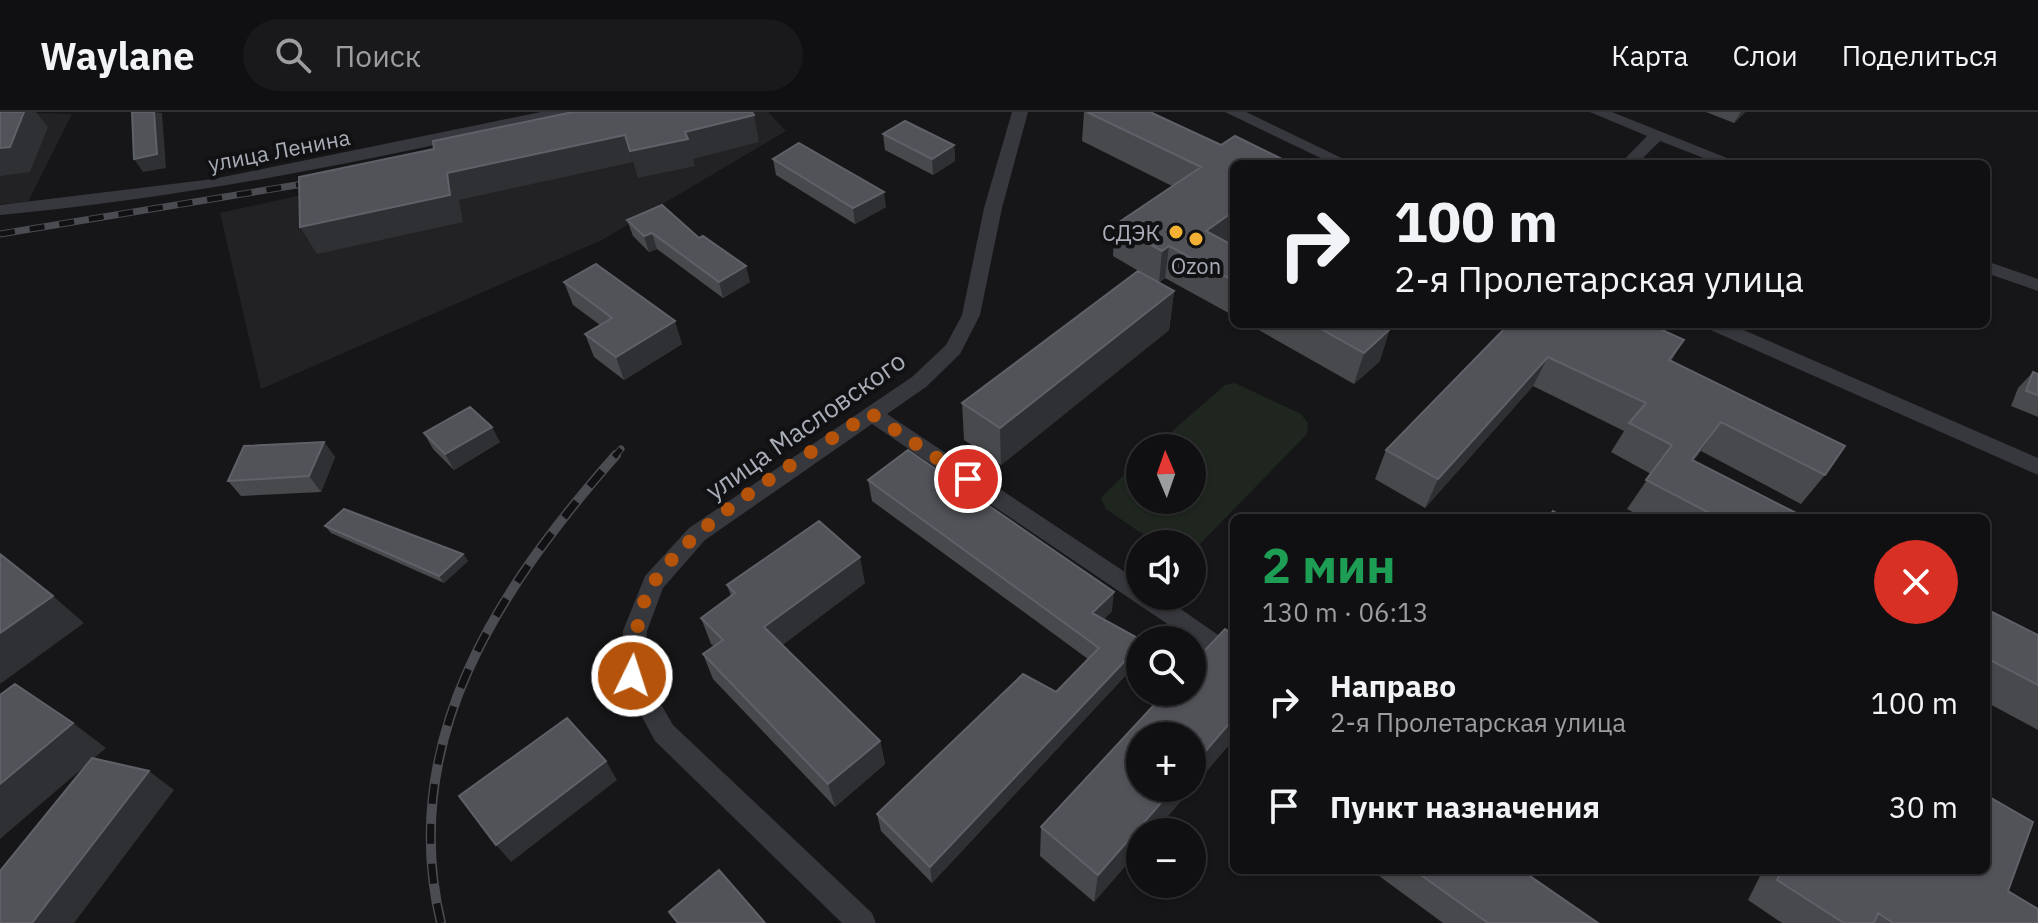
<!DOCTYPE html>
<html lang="ru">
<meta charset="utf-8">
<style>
body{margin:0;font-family:"IBM Plex Sans",sans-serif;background:#19191b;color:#f1f3f6;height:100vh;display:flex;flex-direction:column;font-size:30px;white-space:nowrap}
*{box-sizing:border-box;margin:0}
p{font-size:26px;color:#9c9d9f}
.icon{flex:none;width:44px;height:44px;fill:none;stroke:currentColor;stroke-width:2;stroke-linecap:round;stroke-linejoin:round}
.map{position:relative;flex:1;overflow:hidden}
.sheet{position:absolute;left:1230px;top:402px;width:760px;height:360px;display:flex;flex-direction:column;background:#101012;border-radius:12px;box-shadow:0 2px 6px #0004,0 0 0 2px #303032}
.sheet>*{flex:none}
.hud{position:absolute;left:1230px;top:48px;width:760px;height:168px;border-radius:12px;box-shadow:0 2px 6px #0004,0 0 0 2px #303032;background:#101012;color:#f1f3f6;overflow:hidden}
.needle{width:52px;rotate:358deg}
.tools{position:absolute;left:1126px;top:322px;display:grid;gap:16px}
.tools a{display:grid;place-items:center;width:80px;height:80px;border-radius:50%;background:#101012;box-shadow:0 2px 6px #0004,0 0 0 2px #303032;font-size:40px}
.pin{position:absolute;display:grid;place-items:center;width:68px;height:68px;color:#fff;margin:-34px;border:4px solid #fff;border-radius:50%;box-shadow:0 2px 8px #0007}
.me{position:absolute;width:88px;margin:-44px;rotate:4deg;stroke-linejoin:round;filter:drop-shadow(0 0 6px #0008)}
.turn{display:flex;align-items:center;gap:28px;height:168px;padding:0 32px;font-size:36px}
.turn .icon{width:104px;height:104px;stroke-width:2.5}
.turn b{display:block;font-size:56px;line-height:68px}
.round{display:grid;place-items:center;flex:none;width:84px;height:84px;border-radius:42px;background:#19191b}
.head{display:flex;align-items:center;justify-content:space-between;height:136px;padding:0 32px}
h1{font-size:48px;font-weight:700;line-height:60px;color:#1e9e55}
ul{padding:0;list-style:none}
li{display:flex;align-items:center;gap:24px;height:104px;padding:0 32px}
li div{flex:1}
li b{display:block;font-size:30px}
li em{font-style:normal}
header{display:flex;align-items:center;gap:48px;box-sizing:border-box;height:112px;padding:0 40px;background:#101012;border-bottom:2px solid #303032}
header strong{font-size:38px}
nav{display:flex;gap:44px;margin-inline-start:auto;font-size:28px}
.search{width:560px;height:72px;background:#19191b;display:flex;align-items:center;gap:20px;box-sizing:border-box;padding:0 28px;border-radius:44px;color:#9c9d9f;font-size:30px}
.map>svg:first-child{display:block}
.built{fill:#222225}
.green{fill:#1e261f}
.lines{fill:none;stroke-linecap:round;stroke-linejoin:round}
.street{fill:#37383d;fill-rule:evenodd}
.rail-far1-casing{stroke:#4a4c52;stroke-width:7}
.rail-casing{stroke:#4a4c52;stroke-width:10}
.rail-far1{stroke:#111113;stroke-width:5;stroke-dasharray:15;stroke-linecap:butt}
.rail{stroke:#111113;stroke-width:7;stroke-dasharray:20;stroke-linecap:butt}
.wall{fill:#47494d}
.shaded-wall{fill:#2f3033}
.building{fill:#525359;stroke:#5f6168;stroke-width:2}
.route{stroke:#b45309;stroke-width:14;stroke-dasharray:0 25.2}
.poi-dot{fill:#f2b134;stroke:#111113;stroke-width:3}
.labels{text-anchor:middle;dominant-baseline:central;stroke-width:8;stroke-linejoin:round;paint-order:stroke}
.far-street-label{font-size:22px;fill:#a8adb8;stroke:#111113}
.far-poi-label{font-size:22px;fill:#a8adb8;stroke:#111113;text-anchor:end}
.street-label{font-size:26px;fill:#a8adb8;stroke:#111113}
</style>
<header>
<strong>Waylane</strong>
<div class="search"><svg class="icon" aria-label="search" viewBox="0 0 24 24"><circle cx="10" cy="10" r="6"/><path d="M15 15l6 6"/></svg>Поиск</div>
<nav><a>Карта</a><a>Слои</a><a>Поделиться</a></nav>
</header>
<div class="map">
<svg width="2038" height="811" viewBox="0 0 2038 811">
<rect width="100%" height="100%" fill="#161618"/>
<path class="built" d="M0,0L72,2L28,90L0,92Z
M656,0H768L786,19L602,128L261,277L220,101L644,7Z"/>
<path class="green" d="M1235,271L1301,302L1308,311L1307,322L1200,432L1192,438V432H1157L1106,397L1101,386L1140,347V388H1192V336H1153L1225,273Z"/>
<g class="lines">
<path class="street" d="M541,0H570C555,13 497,19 476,24C318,59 161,88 0,103V93L213,67Z
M1012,0H1028L1002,96L980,203L960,242L926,275L887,302L1140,470V484H1162L1234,534V557L872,312L705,428L663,476L647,519L644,563L673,613L872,801L876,811H842L655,629L620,564L623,519L645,464L689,416L912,265L946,233L962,203L984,96Z
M1225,0H1246L1354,52H1333Z
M1590,0H1612L1742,52H1719L1660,29L1637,52H1620L1647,24Z
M1986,149L2038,167V179L1986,161Z
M1704,212H1730L2038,346V363L1706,216Z"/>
<g class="rail-far1-casing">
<path id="rail-far1" d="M0,122L321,69
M614,345L621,337"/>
</g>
<g class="rail-casing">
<path id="rail" d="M441,811C397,627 500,475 616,343"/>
</g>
<use href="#rail-far1" class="rail-far1"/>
<use href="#rail" class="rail"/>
</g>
<path class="wall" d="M1084,0H1150L1234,52V127L1228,131L1234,134V204L1165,166L1159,171L1113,144L1115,113L1172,74L1082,29Z
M1706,0H1745L1734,11Z
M883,22L954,33L955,49L933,63L885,38Z
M773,47L886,95L855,112L776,63Z
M627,108L750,170L723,186L657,137L649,140L633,124Z
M564,170L682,232L624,268L594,245L585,222L600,213L573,193Z
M1174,179L1169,218L1001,353L964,328L962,291Z
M1248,212H1380V249L1354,272Z
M1509,212L1684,228L1671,249L1825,363L1801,392L1701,339L1693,349L1806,406H1644L1627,397L1651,362L1611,340L1624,319L1533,274L1425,396L1375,367L1386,338Z
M2033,260L2038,262V305L2011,294L2018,276Z
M424,321L500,330L454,358L433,337Z
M324,330L335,345L321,380L241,384L228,369Z
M868,368L1112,499L1104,507L1140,528V548L932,771L881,719L877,702L1056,580L1088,547L872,389Z
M325,414L463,442L468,449L444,471L331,421Z
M865,471L782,533L880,629L885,652L835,695L713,567L703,542L714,534L711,532L701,506L731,484L727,473Z
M1986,497L2038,523V618L1986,590Z
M1225,517L1234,523V627L1192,676V624H1140V676H1192L1154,720H1140V737L1094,790L1040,744L1041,715L1166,580H1192V552Z
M1371,758H1521L1598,811H1443Z
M1763,758H1986L2008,779L2038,811H1782L1748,788Z"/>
<path class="shaded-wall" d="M3,0H36L48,15L30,60L0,64V36Z
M154,0L162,1L166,56L143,60L134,47Z
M1741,0H1745L1734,11Z
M754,3L759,30L693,47L695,54L638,66L630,39L685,20Z
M625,23L633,50L459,88L463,110L317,142L300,115L447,61Z
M954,33L955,49L933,63L932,47Z
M884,80L886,95L855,112L853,96Z
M1234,99V127L1201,151L1206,119Z
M652,121L657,137L649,140L644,124Z
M1169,134L1165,166L1159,171L1162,139Z
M746,154L750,170L723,186L719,170Z
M1174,179L1169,218L1001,353L1000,316Z
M675,209L682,232L624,268L616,245Z
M1390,217L1380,249L1354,272L1364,241Z
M1548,245L1533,274L1425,396L1438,367Z
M1721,310L1701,339L1671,377L1692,348Z
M492,315L500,330L454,358L445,342Z
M324,330L335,345L321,380L309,364Z
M463,442L468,449L444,471L439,464Z
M860,445L865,471L772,541L764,515Z
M1114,480L1112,499L1091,520L1092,501Z
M53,484L84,511L0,572V521Z
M1140,533V548L932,771L930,755Z
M1234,606V627L1192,676V655Z
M73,611L106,636L0,727V672Z
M880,629L885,652L835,695L828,672Z
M606,649L617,668L511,750L496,733Z
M149,659L174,678L74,811H32Z
M1174,676H1192L1154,720H1140V737L1094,790L1098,763Z"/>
<path class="building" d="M0,0H24L10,35L0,36Z
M132,0H154L157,42L134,47Z
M573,0H752L754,3L685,20L688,27L630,39L625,23L447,61L450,83L300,115L299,65L434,37L433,29Z
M1087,0H1150L1221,33L1235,24L1292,52H1234V99L1206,119L1234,134V169L1169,134L1162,139L1115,113L1201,55Z
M905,9L954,33L932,47L883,22Z
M799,31L884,80L853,96L773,47Z
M662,93L699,126L703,124L746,154L719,170L652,121L644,124L627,108Z
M596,152L675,209L616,245L585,222L612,206L564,170Z
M1138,159L1174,179L1000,316L962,291Z
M1312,212H1380L1390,217L1364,241Z
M1509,212H1649L1684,228L1669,248L1845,334L1825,363L1721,310L1692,348L1806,406H1719L1646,368L1672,333L1629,311L1646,291L1548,245L1438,367L1386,338Z
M2033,260L2038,262V283L2026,279Z
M470,295L492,315L445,342L424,321Z
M324,330L309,364L228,369L244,334Z
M908,338L1114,480L1092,501L1141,528H1140V533L930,755L877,702L1023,562L1056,580L1099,536L868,368Z
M344,397L463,442L439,464L325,414Z
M1553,399L1565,406H1548Z
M819,409L860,445L764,515L880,629L828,672L703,542L723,528L701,506L735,481L727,473Z
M0,442L53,484L0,521Z
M1986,497L2038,523V573L1986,546Z
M1225,517L1234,523V606L1192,655V624H1140V676H1174L1098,763L1041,715L1166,580H1192V552Z
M15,572L73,611L0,672V583Z
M567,606L606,649L496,733L459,684Z
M92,646L149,659L32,811H0V759Z
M1986,683L2033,710L2008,779L2038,797V811H1893L1878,801L1874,811H1844L1777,768L1782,758H1986Z
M719,758L765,811H678L669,800Z
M1414,758H1521L1598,811H1488Z"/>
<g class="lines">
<path class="route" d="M632,564C635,533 636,497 654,470C698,405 805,346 870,301L968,367"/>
</g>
<g class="poi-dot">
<circle cx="1176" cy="120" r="8"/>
<circle cx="1196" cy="127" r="8"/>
</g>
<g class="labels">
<g class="far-street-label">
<text transform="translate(279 38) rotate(-11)">улица Ленина</text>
</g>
<g class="far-poi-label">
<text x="1160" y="120">СДЭК</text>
<text x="1196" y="153" text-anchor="middle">Ozon</text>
</g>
<g class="street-label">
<text transform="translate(805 313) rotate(-35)">улица Масловского</text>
</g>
</g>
</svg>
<div class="tools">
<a><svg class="needle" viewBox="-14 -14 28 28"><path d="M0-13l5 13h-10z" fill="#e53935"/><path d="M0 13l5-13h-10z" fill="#9c9d9f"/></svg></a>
<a><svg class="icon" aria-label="sound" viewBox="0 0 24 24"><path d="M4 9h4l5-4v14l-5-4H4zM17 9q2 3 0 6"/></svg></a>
<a><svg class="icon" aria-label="search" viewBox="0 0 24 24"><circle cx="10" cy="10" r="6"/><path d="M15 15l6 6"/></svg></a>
<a>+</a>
<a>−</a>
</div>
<div class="pin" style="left:968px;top:367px;background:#d93025"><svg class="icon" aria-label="arrive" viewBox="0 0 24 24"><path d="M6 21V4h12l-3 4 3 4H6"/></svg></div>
<svg class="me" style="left:632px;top:564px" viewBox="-20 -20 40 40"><circle r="17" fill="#b45309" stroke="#fff" stroke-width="3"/><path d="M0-11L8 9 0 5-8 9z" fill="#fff"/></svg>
<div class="hud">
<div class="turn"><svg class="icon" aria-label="right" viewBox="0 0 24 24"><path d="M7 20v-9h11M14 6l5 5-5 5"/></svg><div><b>100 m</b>2-я Пролетарская улица</div></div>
</div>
<section class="sheet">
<div class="head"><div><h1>2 мин</h1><p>130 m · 06:13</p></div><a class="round" style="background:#d93025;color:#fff"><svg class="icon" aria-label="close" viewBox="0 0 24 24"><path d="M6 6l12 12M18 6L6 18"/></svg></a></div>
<ul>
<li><svg class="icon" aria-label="right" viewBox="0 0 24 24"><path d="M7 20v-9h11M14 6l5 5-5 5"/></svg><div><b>Направо</b><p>2-я Пролетарская улица</p></div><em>100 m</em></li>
<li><svg class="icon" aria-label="arrive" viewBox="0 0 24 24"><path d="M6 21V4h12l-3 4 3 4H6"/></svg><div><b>Пункт назначения</b></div><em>30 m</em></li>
</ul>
</section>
</div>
